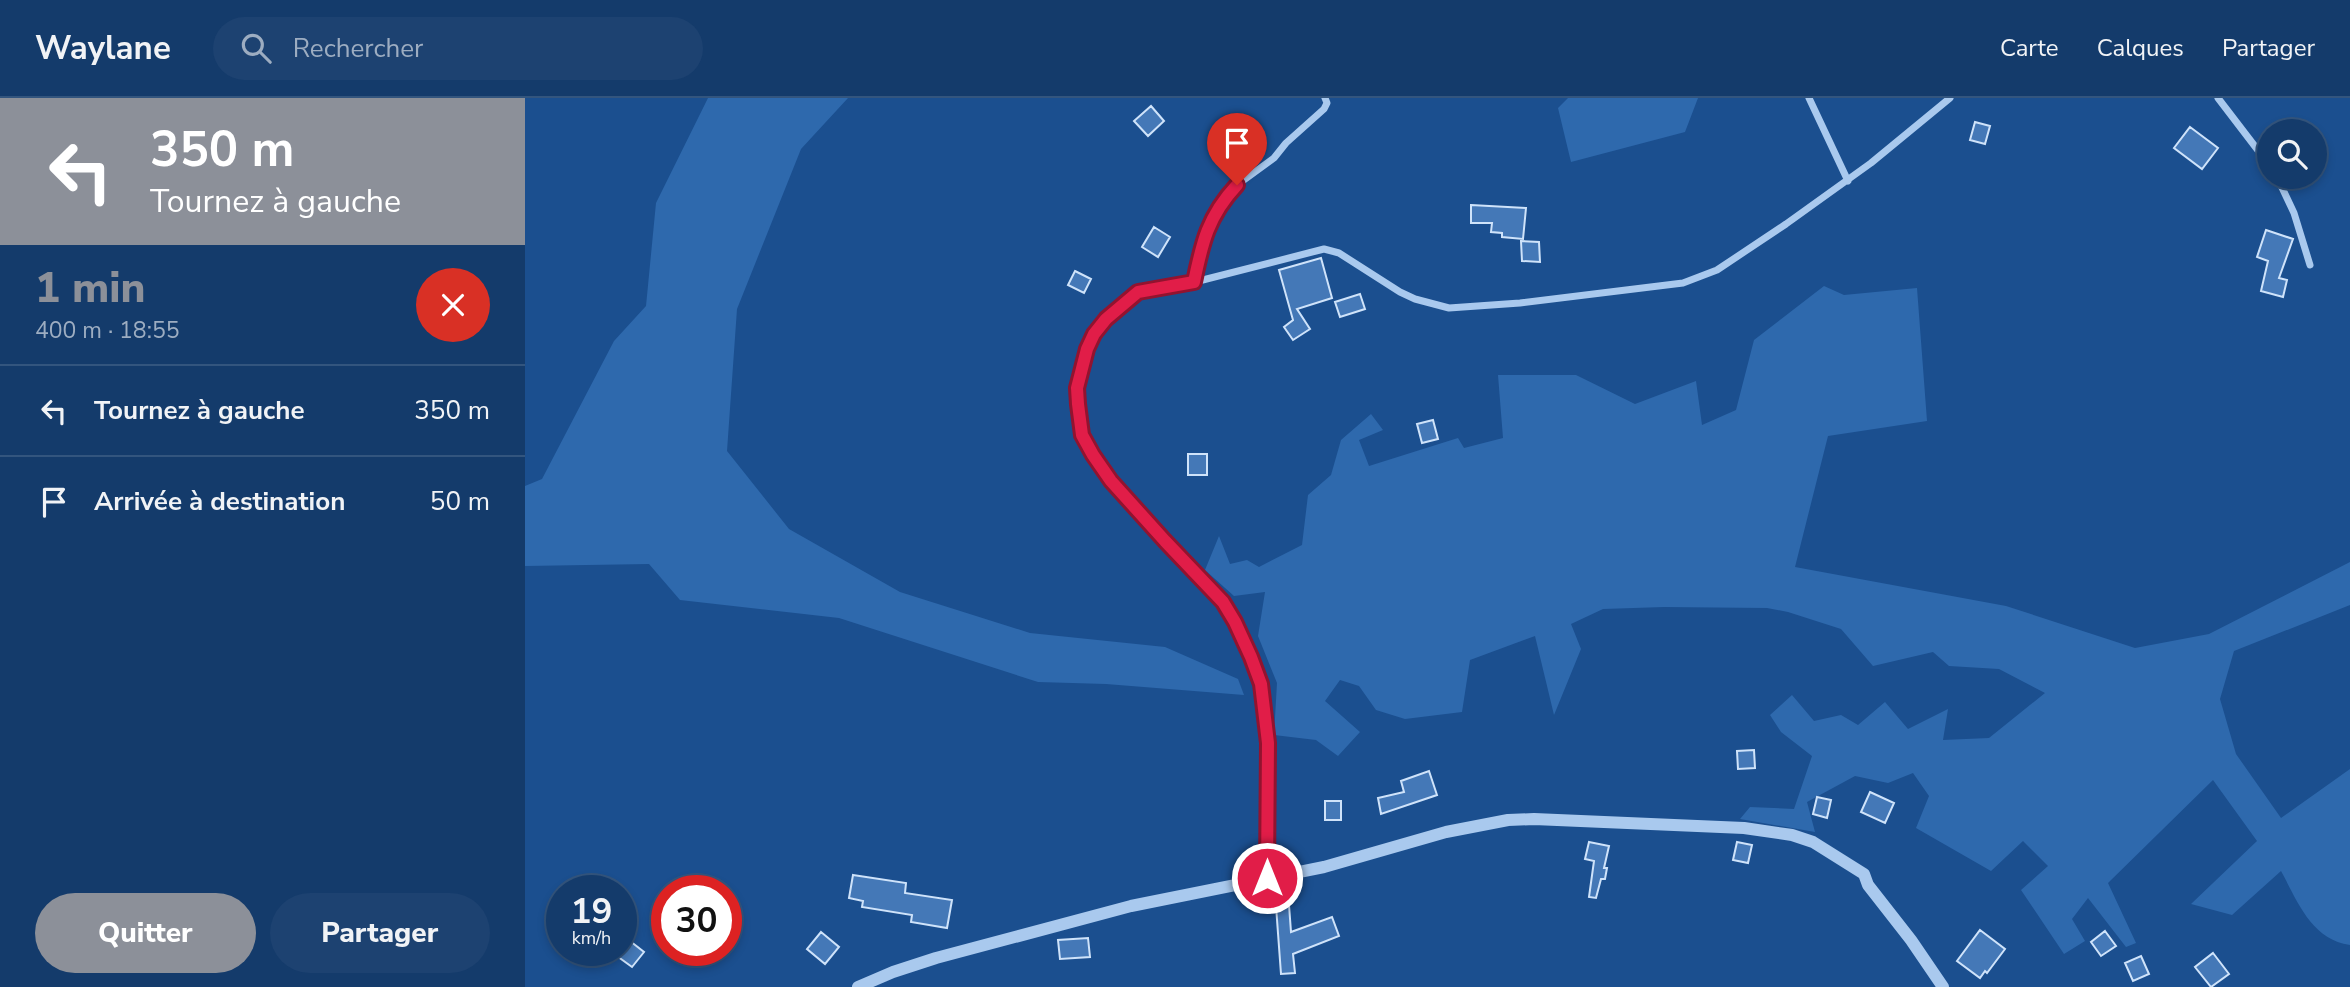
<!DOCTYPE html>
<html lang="fr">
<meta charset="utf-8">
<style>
body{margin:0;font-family:"Nunito Sans",sans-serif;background:#1d4271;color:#f1f3f6;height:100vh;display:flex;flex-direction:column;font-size:26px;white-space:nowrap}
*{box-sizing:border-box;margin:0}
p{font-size:23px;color:#9dadc1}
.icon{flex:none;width:38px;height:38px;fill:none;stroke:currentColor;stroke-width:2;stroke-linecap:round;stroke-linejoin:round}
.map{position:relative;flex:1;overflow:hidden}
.side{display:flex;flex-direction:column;background:#143b6b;width:525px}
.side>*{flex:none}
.banner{background:#8c9099;color:#fff;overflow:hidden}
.controls{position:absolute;left:1732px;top:21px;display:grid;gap:14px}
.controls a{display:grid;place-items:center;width:70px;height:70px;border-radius:50%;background:#143b6b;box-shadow:0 4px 10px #0003,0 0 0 2px #33557e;font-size:35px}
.speed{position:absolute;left:21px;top:777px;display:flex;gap:14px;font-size:35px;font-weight:700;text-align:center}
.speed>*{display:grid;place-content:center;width:91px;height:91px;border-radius:50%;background:#143b6b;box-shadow:0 4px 10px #0003,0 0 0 2px #33557e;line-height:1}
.speed small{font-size:18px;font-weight:400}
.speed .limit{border:10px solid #d22;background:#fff;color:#111}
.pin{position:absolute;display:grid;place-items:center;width:60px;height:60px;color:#fff;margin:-72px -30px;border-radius:50% 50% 50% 0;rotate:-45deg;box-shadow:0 0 7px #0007}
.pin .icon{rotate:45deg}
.me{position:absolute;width:77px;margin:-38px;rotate:0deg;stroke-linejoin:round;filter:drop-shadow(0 0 5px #0008)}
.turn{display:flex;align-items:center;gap:24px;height:147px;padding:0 35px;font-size:32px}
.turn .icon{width:91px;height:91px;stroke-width:2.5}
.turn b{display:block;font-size:49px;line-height:60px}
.round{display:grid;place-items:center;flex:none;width:74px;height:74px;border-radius:37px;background:#1d4271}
.summary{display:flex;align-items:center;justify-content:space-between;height:119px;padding:0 35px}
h1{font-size:42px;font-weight:800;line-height:52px;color:#8c9099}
.button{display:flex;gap:14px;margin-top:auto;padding:14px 35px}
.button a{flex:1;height:80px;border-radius:42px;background:#8c9099;color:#fff;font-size:28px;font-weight:800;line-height:80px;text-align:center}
.button a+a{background:#1d4271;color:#f1f3f6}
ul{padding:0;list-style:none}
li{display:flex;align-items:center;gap:21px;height:91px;padding:0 35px;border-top:2px solid #33557e}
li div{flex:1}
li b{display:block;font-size:26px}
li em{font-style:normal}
header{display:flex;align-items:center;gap:42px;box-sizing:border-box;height:98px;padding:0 35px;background:#143b6b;border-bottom:2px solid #33557e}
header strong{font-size:33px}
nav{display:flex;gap:38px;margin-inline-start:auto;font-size:24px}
.search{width:490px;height:63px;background:#1d4271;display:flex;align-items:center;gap:18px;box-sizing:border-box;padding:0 24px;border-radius:38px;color:#9dadc1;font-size:26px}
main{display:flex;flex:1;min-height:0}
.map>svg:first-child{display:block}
.green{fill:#2e69ad}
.building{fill:#4478b7;stroke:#cfe3fa;stroke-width:2}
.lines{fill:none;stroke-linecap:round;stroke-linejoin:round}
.minor{stroke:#a9c9ee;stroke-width:7}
.tertiary{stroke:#a9c9ee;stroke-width:12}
.route-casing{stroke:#92132f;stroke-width:18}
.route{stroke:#e11d48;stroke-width:12}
</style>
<header>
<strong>Waylane</strong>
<div class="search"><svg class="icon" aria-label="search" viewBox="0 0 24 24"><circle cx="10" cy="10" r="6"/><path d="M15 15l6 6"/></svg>Rechercher</div>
<nav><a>Carte</a><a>Calques</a><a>Partager</a></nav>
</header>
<main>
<section class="side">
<div class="banner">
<div class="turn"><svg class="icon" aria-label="left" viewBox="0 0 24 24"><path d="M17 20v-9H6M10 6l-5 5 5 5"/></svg><div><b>350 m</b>Tournez à gauche</div></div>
</div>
<div class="summary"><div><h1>1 min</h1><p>400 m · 18:55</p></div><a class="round" style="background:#d93025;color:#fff"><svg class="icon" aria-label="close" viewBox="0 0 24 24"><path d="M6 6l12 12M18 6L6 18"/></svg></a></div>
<ul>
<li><svg class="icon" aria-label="left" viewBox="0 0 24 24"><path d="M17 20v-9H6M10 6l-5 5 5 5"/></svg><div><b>Tournez à gauche</b></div><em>350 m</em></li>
<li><svg class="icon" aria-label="arrive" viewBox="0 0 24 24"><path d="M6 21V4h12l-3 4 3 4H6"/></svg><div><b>Arrivée à destination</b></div><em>50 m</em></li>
</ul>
<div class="button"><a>Quitter</a><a>Partager</a></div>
</section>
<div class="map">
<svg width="1825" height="889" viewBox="0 0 1825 889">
<rect width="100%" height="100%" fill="#1b4f8f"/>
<path class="green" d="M183,0H323L276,51L212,211L202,353L264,431L375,494L505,535L640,549L713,581L719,597L581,586L513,584L314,520L155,502L124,466L0,468V388L17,381L89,243L121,208L131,105Z
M1043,0H1173L1160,34L1046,64L1033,10Z
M1299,188L1319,197L1392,190L1402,323L1303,338L1270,469L1481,508L1610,550L1684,536L1825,464V507L1709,553L1695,601L1711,656L1756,720L1825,671V847C1786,841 1773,804 1756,773L1707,817L1666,806L1732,743L1688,682L1583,785L1611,845L1601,849L1563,800L1547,821L1560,843L1539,856L1496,792L1523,768L1498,743L1466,773L1391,730L1404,698L1388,675L1363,685L1330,678L1282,704L1290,734L1215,721L1225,709L1269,711L1287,658L1256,634L1245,617L1267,597L1289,623L1316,617L1333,627L1360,604L1383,631L1423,611L1418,642L1464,640L1520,595L1474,571L1424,568L1408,554L1348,568L1316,531L1263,514L1242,510L1139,509L1078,511L1046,526L1056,551L1029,617L1010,538L945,562L937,614L880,621L851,612L834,588L815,582L800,603L835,634L813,658L791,642L749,637L752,585L733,538L740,494L709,498L680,472L694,438L705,466L722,462L734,469L777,447L783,397L806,377L816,342L846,316L858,332L834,342L844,368L933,340L939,350L978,340L973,277H1051L1110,306L1171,283L1177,327L1211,312L1229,242Z"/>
<path class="building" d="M626,8L639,23L623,38L609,23Z
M1450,24L1465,28L1460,46L1445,42Z
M1665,29L1693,50L1677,71L1649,50Z
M946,107L1001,110L998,141L977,139V135L966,134L967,125H946Z
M629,129L645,139L633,159L617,149Z
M1741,132L1768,141L1754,180L1762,182L1758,199L1736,193L1743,163L1732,159Z
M996,143L1014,144L1015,164L997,163Z
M796,160L807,200L772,211L785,231L768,242L759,229L768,222L754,172Z
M550,173L566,181L559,195L543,187Z
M835,196L840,211L815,219L810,204Z
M908,322L913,341L897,345L892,326Z
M663,356H682V377H663Z
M1229,652L1230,670L1213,671L1212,653Z
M904,673L912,697L856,716L853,700L879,694L876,683Z
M1345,694L1369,705L1360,725L1336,714Z
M1292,699L1306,702L1302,720L1288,716Z
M800,703H816V722H800Z
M1064,744L1084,748L1079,770H1082L1080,781H1076L1071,800L1064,799L1069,763L1060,761Z
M1212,744L1227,747L1223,765L1208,762Z
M328,777L381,785L380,795L427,802L422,830L386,824L387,817L337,809L338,803L324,800Z
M764,807L766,834L807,819L814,838L768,856L770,875L756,876L751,808Z
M1455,832L1480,851L1462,875L1460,873L1455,880L1432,863Z
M1580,833L1591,848L1576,858L1566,844Z
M296,834L314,849L300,866L282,851Z
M563,840L565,859L535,861L533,842Z
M105,843L119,854L107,869L92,858Z
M1688,855L1704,876L1686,889L1670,869Z
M1616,858L1624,876L1608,883L1600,865Z"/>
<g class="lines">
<path class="minor" d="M1284,0L1323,83
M1693,0L1745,68
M1752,79L1769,115L1785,167
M669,184L682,131L693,107L712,87L749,60L761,45L799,11L802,5L800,0
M742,780C743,720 749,646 736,587C730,558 714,529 698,504L586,383L557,337L553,290L562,251L569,236L581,221L613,194L662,186L799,151L814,155L875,194L890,201L924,210L995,205L1158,185L1192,172L1261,126L1346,65L1425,0"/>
<path class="tertiary" d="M333,889L368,874L411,860L606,808L799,769L921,734L983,722L1009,721L1219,730L1267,737L1288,744L1339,776L1343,787L1386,842L1418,889"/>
</g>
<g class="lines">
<g class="route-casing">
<path id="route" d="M712,87C683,118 677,145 669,184L613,194L581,221L569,236L562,251L552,290L553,306L557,337L568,357L586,383L640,443L698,504L710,524L726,559L736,586L743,645L742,780"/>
</g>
<use href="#route" class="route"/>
</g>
</svg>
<div class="controls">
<a><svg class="icon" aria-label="search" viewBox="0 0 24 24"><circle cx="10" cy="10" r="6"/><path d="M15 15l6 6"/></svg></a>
</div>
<div class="speed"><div>19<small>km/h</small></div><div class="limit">30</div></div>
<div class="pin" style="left:712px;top:87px;background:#d93025"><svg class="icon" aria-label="arrive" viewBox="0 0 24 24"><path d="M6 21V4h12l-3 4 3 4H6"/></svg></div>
<svg class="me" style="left:742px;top:780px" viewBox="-20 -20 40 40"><circle r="17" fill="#e11d48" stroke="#fff" stroke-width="3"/><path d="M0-11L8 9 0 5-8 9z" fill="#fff"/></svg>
</div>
</main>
